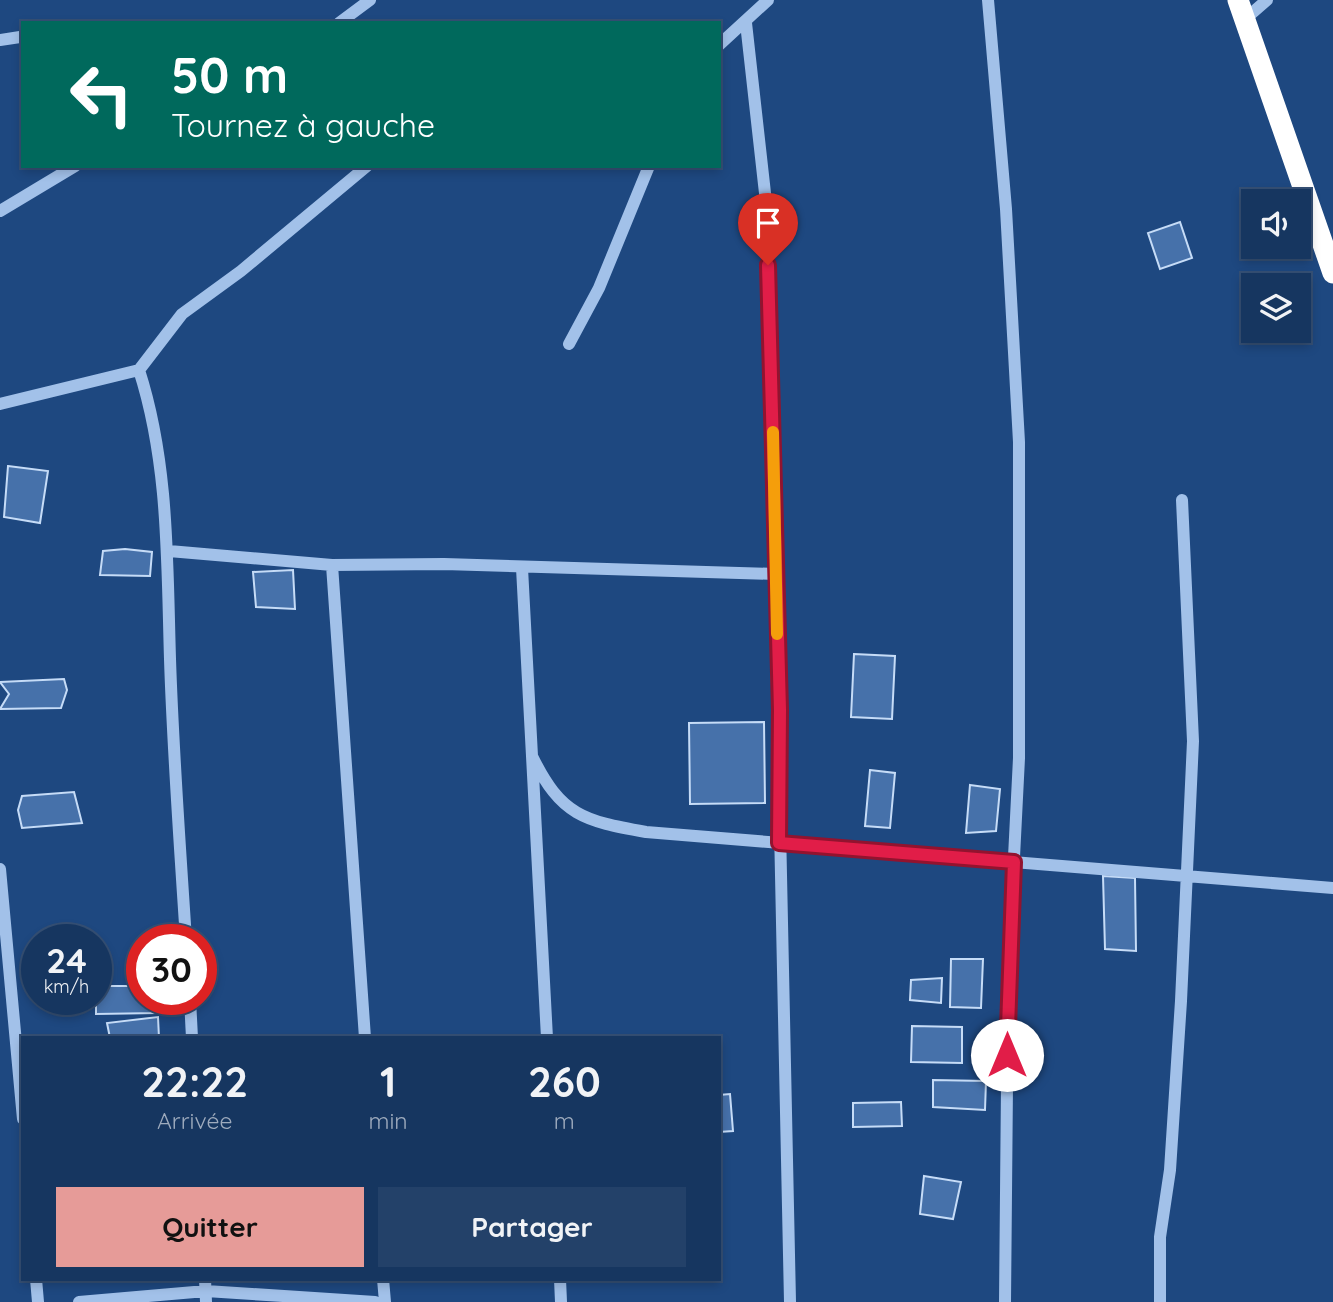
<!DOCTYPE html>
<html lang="fr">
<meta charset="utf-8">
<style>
body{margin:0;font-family:Quicksand,sans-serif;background:#234169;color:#f1f3f6;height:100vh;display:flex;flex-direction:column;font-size:26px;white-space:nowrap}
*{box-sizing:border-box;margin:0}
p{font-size:23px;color:#9eabbd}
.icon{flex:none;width:38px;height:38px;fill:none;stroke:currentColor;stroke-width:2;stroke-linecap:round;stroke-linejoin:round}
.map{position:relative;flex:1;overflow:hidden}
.drawer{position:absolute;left:21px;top:1036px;width:700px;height:245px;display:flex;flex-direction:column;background:#163660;border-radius:0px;box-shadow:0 4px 10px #0003,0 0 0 2px #355075}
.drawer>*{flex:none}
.guide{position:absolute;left:21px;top:21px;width:700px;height:147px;border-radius:0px;box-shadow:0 4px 10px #0003,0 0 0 2px #355075;background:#00695c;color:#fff;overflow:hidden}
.buttons{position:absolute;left:1241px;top:189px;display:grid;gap:14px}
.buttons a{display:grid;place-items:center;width:70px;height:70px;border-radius:0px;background:#163660;box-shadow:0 4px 10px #0003,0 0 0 2px #355075;font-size:35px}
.speed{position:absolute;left:21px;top:924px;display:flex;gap:14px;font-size:35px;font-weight:700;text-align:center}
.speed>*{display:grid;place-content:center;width:91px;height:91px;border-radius:50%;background:#163660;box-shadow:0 4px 10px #0003,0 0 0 2px #355075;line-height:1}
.speed small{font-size:18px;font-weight:400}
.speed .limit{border:10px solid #d22;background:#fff;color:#111}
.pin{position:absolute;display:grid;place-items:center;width:60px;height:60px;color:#fff;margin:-72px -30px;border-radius:50% 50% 50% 0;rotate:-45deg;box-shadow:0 0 7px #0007}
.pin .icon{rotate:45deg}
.me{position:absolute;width:77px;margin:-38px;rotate:0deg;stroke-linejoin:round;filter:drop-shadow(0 0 5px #0008)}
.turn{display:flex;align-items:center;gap:24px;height:147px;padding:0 35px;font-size:32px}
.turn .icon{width:91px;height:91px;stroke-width:2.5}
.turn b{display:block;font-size:49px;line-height:60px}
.eta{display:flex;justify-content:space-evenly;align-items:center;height:119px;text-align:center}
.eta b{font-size:42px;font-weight:800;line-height:49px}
.button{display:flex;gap:14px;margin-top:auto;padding:14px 35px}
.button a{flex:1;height:80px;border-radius:0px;background:#e69b98;color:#111;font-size:28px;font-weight:800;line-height:80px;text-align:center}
.button a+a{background:#234169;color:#f1f3f6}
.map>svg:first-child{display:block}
.building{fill:#4671aa;stroke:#c6dcf7;stroke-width:2}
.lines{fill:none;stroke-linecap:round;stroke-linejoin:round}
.minor{stroke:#a2c1e9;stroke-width:12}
.highway{stroke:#fff;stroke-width:21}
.route-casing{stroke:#92132f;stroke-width:18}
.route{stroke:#e11d48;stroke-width:12}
.slow{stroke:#f59e0b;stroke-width:12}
</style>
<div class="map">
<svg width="1333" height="1302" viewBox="0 0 1333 1302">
<rect width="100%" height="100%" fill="#1e4880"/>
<path class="building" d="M1180,222L1192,258L1160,269L1148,233Z
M8,466L48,471L40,523L4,517Z
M125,549L152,552L150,576L100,575L103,551Z
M293,570L295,609L256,607L253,572Z
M854,654L895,656L892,719L851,717Z
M64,679L67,690L61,708L0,709L9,694L0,682Z
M764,722L765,803L690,804L689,723Z
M870,770L895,773L890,828L865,826Z
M970,785L1000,789L996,831L966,833Z
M74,792L82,823L22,828L18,810L22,796Z
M1103,876L1135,878L1136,951L1105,949Z
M951,959H983L981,1008L950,1007Z
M942,978L941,1003L910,1000L911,980Z
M96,986H142V999H155L157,1013L96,1014Z
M158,1017L159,1038H110L107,1023Z
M912,1026L962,1027V1063L911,1062Z
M933,1080L986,1081L985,1110L933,1107Z
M730,1094L733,1131L719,1132V1095Z
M901,1102L902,1126L853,1127V1103Z
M924,1176L961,1182L953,1219L920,1214Z"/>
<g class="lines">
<path class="minor" d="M988,0L1006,209L1019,442V758L1008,976L1005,1302
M1244,20L1267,0
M339,23L370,0
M746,23L767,211L790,1302
M0,40L20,37
M719,45L768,0
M0,211L75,166
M569,344L599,288L649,166
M139,370C169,463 167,562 170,659C173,753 180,846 186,940
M0,404L139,370L182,314L241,271L367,166
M169,551L332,565L444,564L776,574
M332,565L365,1038
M522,568L547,1038
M532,756C561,816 584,821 646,832L1333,888
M0,869L23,1119
M190,999L192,1038
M36,1279L38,1302
M205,1279L206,1302
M383,1279L385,1302
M560,1279L561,1302
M79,1302L206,1291L375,1302
M1160,1302V1237L1170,1170L1181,1001L1193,741L1182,500"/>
<path class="highway" d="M1238,0L1333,273"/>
</g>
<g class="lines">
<g class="route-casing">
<path id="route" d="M768,265L780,710L779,843L1014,862L1007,1055"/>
</g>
<use href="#route" class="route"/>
<path class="slow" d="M773,432L777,634"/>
</g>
</svg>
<div class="buttons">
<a><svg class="icon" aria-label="sound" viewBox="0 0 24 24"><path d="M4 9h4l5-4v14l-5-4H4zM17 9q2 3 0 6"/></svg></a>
<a><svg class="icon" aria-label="layers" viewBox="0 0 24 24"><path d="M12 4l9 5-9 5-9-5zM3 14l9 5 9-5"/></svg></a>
</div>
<div class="speed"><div>24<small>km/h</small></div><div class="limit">30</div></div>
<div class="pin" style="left:768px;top:265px;background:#d93025"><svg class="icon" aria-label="arrive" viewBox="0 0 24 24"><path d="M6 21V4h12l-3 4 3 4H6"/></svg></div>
<svg class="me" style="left:1007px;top:1055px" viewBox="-20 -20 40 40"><circle r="19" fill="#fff"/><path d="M0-13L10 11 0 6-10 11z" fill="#e11d48"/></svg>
<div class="guide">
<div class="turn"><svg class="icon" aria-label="left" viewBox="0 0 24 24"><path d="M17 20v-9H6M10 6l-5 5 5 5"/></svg><div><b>50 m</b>Tournez à gauche</div></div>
</div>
<section class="drawer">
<div class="eta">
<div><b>22:22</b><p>Arrivée</p></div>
<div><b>1</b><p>min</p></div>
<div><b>260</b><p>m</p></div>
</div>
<div class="button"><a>Quitter</a><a>Partager</a></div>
</section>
</div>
